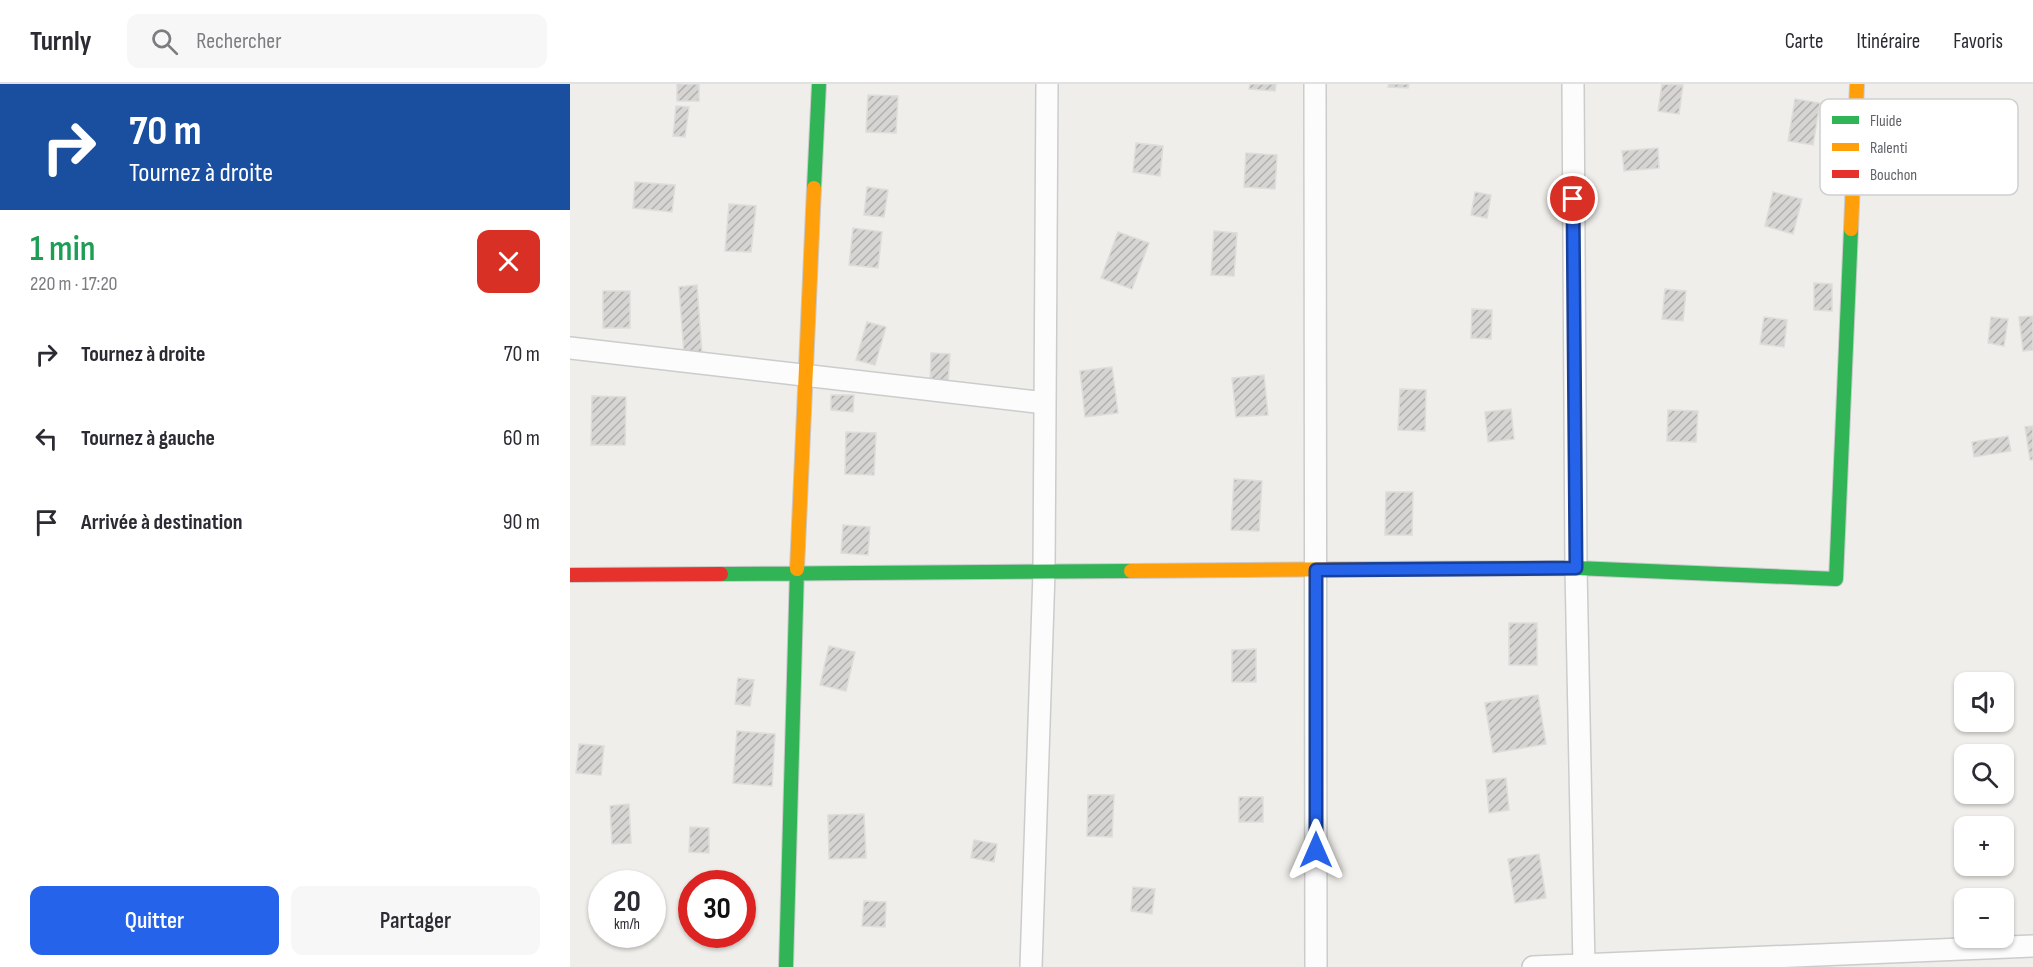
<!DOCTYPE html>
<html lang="fr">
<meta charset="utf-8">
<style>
body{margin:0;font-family:"Sofia Sans Condensed",sans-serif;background:#f7f7f7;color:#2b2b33;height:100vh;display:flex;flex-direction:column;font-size:22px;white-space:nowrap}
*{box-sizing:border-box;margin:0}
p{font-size:20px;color:#7c7c81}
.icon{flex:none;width:33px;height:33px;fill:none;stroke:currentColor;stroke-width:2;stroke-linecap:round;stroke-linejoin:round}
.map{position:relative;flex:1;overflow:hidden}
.drawer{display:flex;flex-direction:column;background:#fff;width:570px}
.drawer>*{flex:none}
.hud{background:#1a4fa0;color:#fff;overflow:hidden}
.controls{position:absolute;left:1384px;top:588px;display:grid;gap:12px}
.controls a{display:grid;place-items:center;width:60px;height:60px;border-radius:12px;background:#fff;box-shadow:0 2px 4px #0004;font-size:30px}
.speed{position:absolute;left:18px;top:786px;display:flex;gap:12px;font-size:30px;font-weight:700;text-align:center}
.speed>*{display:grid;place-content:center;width:78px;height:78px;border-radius:50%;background:#fff;box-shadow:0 2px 4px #0004;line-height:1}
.speed small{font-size:15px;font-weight:400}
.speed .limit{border:9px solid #d22;background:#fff;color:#111}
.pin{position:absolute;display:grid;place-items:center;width:51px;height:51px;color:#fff;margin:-26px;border:3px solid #fff;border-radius:50%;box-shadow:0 2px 6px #0007}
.me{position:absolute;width:66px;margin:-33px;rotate:0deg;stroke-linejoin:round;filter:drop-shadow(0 0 4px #0008)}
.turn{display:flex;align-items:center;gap:21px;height:126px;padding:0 30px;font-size:27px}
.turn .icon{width:78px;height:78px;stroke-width:2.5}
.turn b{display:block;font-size:42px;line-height:51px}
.round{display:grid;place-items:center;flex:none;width:63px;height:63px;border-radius:12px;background:#f7f7f7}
.overview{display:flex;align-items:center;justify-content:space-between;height:102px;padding:0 30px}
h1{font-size:36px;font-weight:600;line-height:45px;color:#1e9e55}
.button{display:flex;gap:12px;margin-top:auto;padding:12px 30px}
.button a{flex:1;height:69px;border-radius:12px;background:#2563eb;color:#fff;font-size:24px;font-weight:600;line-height:69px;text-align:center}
.button a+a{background:#f7f7f7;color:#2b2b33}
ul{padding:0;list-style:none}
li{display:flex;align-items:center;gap:18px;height:84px;padding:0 30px}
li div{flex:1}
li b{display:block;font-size:22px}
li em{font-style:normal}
header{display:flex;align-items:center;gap:36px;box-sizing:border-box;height:84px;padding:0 30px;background:#fff;border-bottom:2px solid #e1e1e2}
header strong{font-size:28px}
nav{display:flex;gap:33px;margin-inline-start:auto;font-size:21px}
.search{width:420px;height:54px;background:#f7f7f7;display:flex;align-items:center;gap:15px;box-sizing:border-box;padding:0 21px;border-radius:12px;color:#7c7c81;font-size:22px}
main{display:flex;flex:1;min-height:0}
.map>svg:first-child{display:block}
.building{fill:url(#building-hatch);stroke:#deddd9;stroke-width:1.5}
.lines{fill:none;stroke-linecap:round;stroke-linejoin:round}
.street-casing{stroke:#cbcccc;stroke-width:24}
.fast-casing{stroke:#cacacb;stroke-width:16}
.slow-casing{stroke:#cacacb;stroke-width:16}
.jam-casing{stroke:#cacacb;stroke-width:16}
.street{stroke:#fdfcfc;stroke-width:21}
.fast{stroke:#30b455;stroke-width:14}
.slow{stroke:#ff9f0a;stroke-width:14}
.jam{stroke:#e5322d;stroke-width:14}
.route-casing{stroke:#184099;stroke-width:15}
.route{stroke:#2563eb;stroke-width:10}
.key{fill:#fff;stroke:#cfd0d2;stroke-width:1.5}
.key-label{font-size:16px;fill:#5f6368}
</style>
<header>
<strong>Turnly</strong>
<div class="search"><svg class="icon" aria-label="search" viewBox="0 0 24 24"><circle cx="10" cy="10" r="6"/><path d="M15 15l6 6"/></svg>Rechercher</div>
<nav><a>Carte</a><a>Itinéraire</a><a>Favoris</a></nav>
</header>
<main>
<section class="drawer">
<div class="hud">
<div class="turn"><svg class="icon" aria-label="right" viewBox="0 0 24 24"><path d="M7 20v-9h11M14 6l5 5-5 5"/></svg><div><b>70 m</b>Tournez à droite</div></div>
</div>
<div class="overview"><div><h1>1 min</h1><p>220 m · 17:20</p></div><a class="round" style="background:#d93025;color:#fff"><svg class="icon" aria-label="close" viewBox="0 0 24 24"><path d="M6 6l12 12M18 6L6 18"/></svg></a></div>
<ul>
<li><svg class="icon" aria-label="right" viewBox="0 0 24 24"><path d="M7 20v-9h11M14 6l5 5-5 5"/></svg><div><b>Tournez à droite</b></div><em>70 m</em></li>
<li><svg class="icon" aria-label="left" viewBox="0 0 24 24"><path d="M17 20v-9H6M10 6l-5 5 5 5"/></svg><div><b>Tournez à gauche</b></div><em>60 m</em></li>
<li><svg class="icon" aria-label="arrive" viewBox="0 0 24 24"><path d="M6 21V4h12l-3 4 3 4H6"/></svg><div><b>Arrivée à destination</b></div><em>90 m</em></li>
</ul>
<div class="button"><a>Quitter</a><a>Partager</a></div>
</section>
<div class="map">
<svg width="1463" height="883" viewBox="0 0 1463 883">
<defs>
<pattern id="building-hatch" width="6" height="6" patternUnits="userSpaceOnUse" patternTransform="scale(1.5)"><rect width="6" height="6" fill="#d6d5d3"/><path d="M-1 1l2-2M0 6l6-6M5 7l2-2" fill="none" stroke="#b1b0af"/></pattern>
</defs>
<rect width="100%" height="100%" fill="#efeeea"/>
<path class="building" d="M107,0H129V17H107Z
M680,0H706L705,7L679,5Z
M819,0H839L838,4L818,3Z
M1092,0L1113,1L1109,30L1088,27Z
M298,11L328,12L326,49L296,48Z
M1225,15L1250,19L1243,61L1218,57Z
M106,22L119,23L115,53L103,52Z
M566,59L593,62L590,92L563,88Z
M1088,64L1089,84L1054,87L1052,67Z
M676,69L707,71L705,105L674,103Z
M65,98L105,101L102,128L63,124Z
M297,103L318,106L314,133L294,131Z
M905,108L921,111L917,134L901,131Z
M1203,108L1232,115L1223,150L1195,142Z
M159,120L186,122L181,168L155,167Z
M283,144L312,148L308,184L279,181Z
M644,147L667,149L664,192L641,191Z
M548,148L579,159L562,205L531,194Z
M1244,199L1262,200V227L1244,226Z
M127,201L132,270L114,271L109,203Z
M1095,205L1116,207L1113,237L1092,235Z
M33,207H60V244H33Z
M902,225L922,226L921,255L901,254Z
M1463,232V266L1453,267L1449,233Z
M1194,233L1217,236L1214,263L1190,260Z
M1421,233L1438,235L1434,262L1418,259Z
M297,238L316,243L305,281L286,276Z
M361,269L380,270L378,301L360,300Z
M542,283L548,329L515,333L510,287Z
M694,291L698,331L666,333L662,294Z
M830,305L856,306L855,347L828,346Z
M261,311H284L283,328L261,326Z
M22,312L56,313L55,361H21Z
M941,325L944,355L918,358L915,328Z
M1098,326L1128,327L1126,358L1097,357Z
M1463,342V376H1460L1455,343Z
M276,348L306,349L304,391L275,390Z
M1438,352L1441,367L1404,373L1402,358Z
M664,395L692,397L689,447L661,446Z
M816,408H843L842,451H815Z
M273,441L300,443L298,471L271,469Z
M939,539H967V581H939Z
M259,562L285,568L276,607L250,601Z
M686,565V598H662V566Z
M168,594L184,596L180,622L165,620Z
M968,611L976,660L923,669L915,619Z
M167,647L205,650L202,702L163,699Z
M9,660L34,662L31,691L6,689Z
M936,694L939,726L919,729L916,696Z
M518,711H544L542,753L517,752Z
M669,713H693V738H669Z
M59,720L61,759L42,760L40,722Z
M294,730L296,774L259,775L258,731Z
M120,743L139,744V769L119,768Z
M404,756L427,760L424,778L401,774Z
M969,770L976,814L945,819L938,775Z
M563,803L585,805L582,830L561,827Z
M294,817L316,818L315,843L292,842Z"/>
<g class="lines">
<g class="street-casing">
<path id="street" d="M745,0L746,883
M1003,0L1006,484L1014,883
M0,264L475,319
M461,883L474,488L477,0
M963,883L1463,862"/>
</g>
<g class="fast-casing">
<path id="fast" d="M244,104L249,0
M797,485L1006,484L1266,495L1281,145
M151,490L561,487
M216,883L227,485"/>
</g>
<g class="slow-casing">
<path id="slow" d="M1281,145L1287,0
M227,485L244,104
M561,487L797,485"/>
</g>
<g class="jam-casing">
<path id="jam" d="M0,491L151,490"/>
</g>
<use href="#street" class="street"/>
<use href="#fast" class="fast"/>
<use href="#slow" class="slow"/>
<use href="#jam" class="jam"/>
</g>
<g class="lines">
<g class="route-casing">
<path id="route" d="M746,766V486L1006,484L1003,115"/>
</g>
<use href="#route" class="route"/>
</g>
<rect x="1250" y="15" width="198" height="96" rx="9" class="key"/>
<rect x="1262" y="32" width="27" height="8" fill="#30b455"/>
<rect x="1262" y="59" width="27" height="8" fill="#ff9f0a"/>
<rect x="1262" y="86" width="27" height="8" fill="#e5322d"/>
<g class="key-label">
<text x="1300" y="42">Fluide</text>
<text x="1300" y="69">Ralenti</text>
<text x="1300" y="96">Bouchon</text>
</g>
</svg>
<div class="controls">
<a><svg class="icon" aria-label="sound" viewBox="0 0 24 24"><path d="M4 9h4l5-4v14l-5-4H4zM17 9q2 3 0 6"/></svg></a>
<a><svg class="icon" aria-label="search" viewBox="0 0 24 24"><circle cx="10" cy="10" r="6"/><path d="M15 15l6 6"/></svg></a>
<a>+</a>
<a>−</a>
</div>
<div class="speed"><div>20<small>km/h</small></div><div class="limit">30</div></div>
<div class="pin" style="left:1003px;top:115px;background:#d93025"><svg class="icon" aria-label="arrive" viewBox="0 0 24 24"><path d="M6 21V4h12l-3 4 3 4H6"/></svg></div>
<svg class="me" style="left:746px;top:766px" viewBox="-20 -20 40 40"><path d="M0-17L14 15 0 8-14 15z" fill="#2563eb" stroke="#fff" stroke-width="4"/></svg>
</div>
</main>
